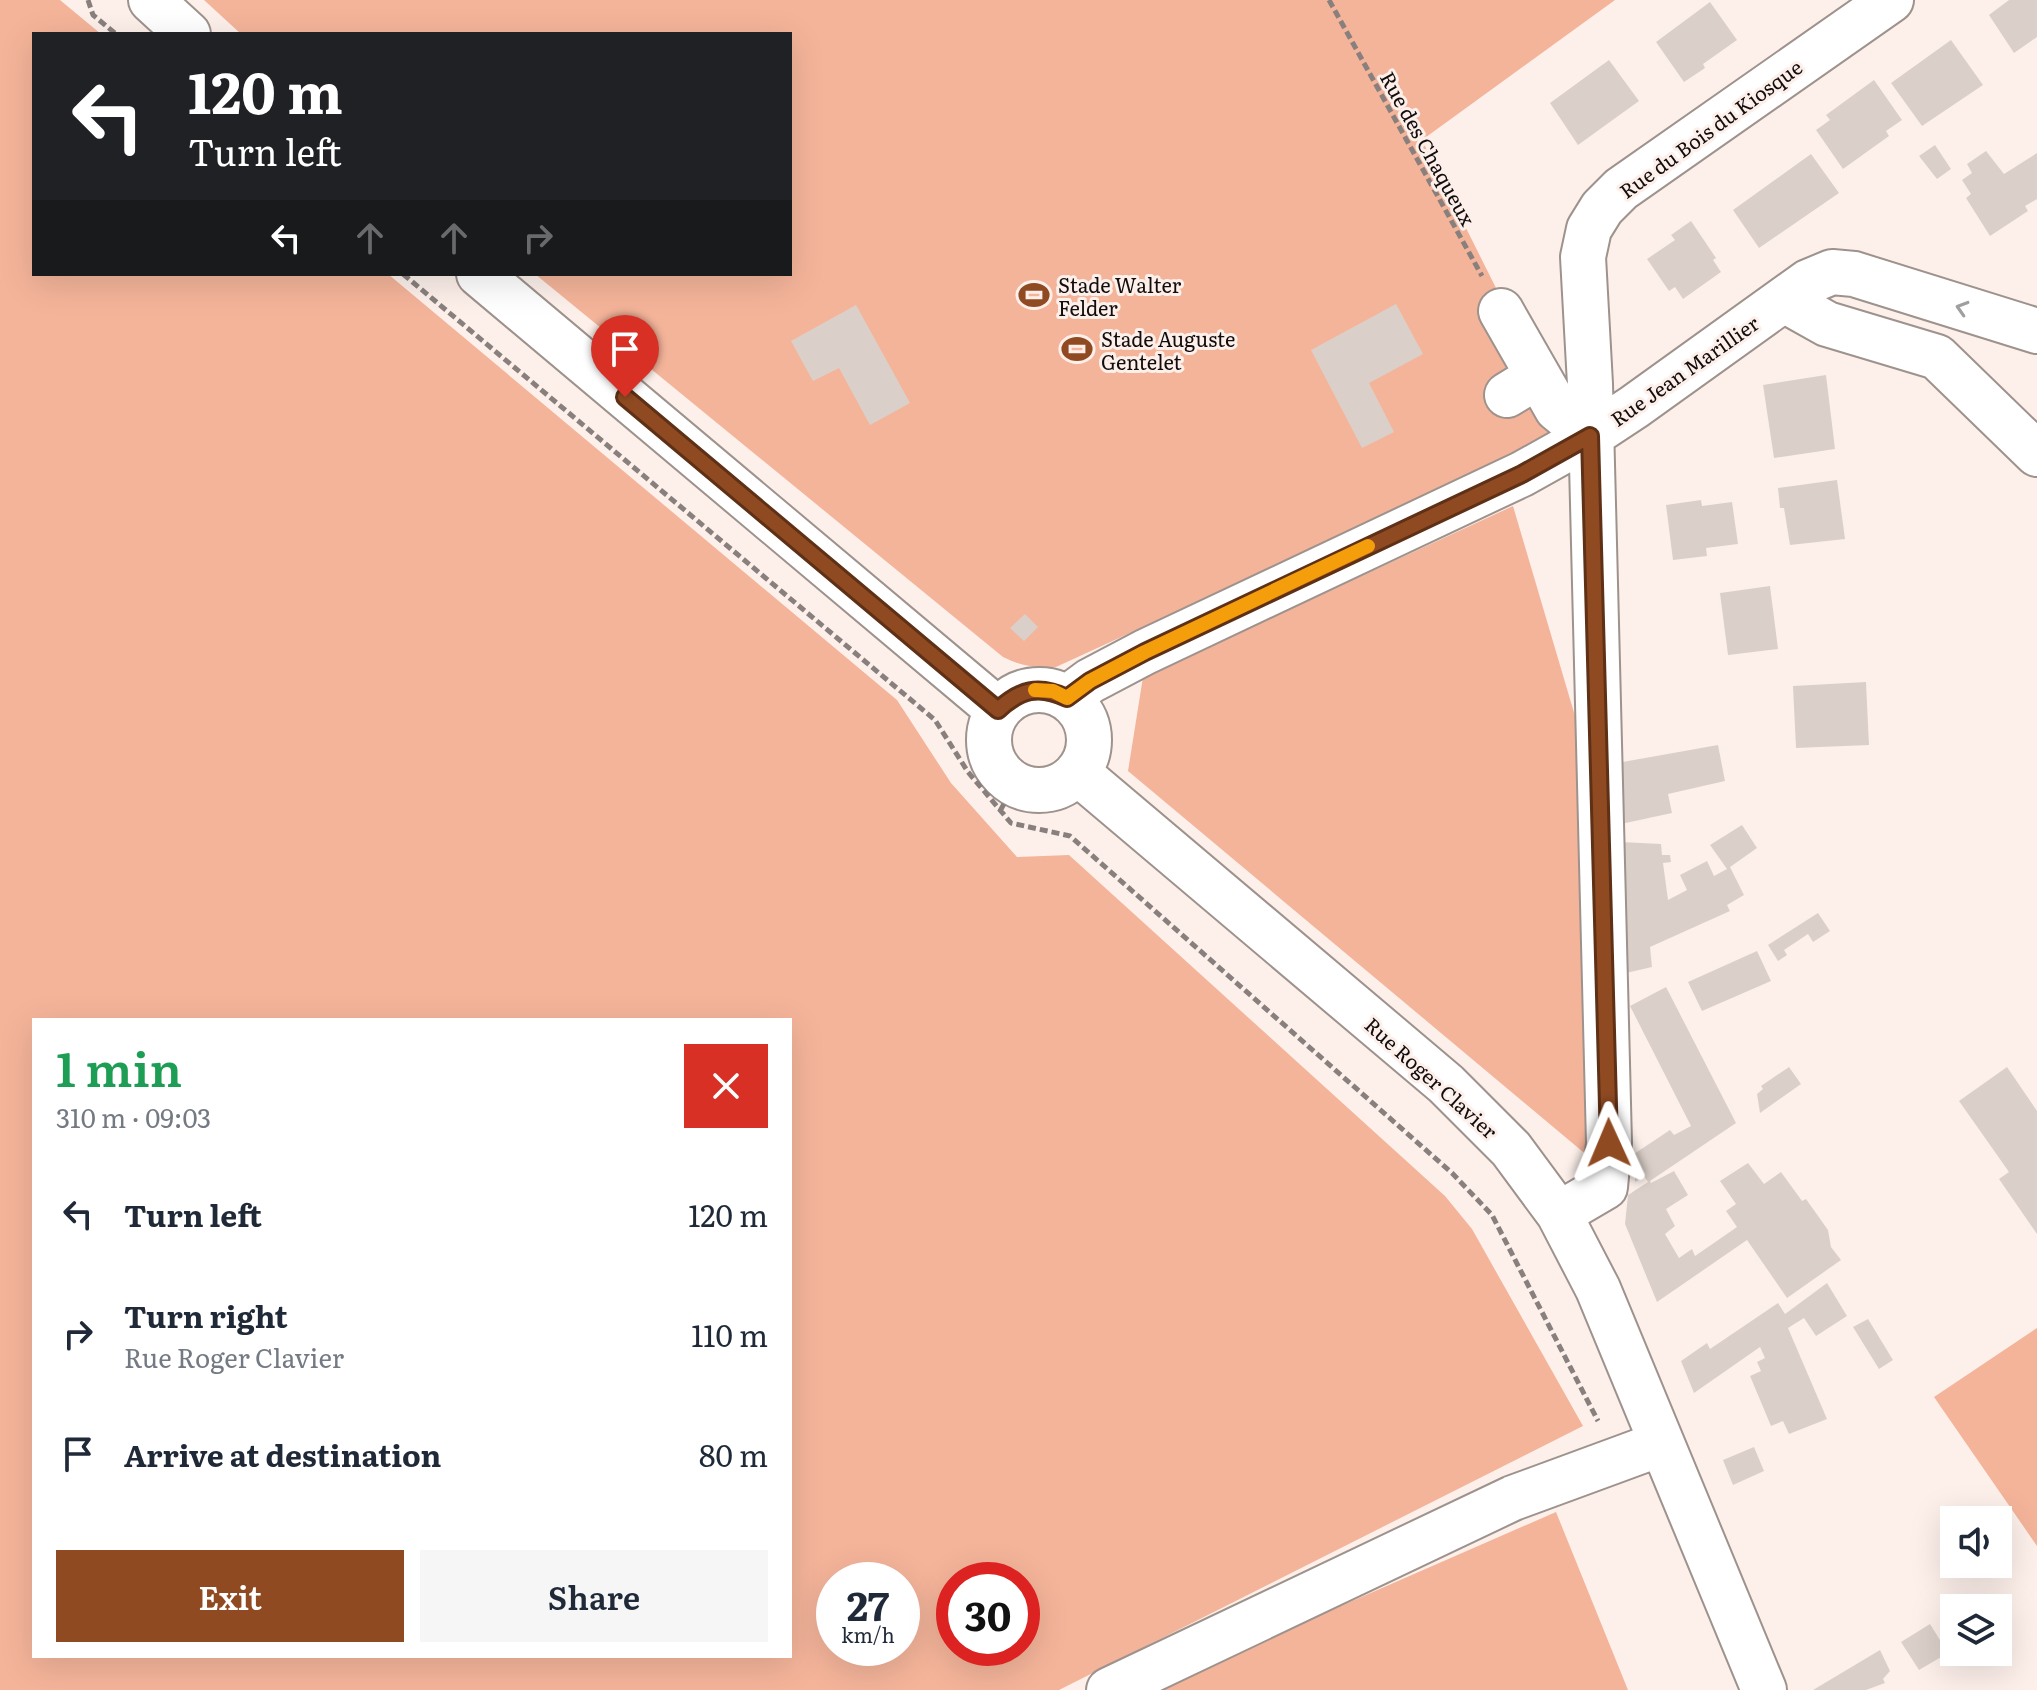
<!DOCTYPE html>
<meta charset="utf-8">
<style>
body{margin:0;font-family:Literata,serif;background:#f6f6f7;color:#1f2937;height:100vh;display:flex;flex-direction:column;font-size:30px;white-space:nowrap}
*{box-sizing:border-box;margin:0}
p{font-size:26px;color:#747a83}
.icon{flex:none;width:44px;height:44px;fill:none;stroke:currentColor;stroke-width:2;stroke-linecap:round;stroke-linejoin:round}
.map{position:relative;flex:1;overflow:hidden}
.sheet{position:absolute;left:32px;top:1018px;width:760px;height:640px;display:flex;flex-direction:column;background:#fff;border-radius:0px;box-shadow:0 8px 32px #0002}
.sheet>*{flex:none}
.banner{position:absolute;left:32px;top:32px;width:760px;height:244px;border-radius:0px;box-shadow:0 8px 32px #0002;background:#202124;color:#fff;overflow:hidden}
.fabs{position:absolute;left:1940px;top:1506px;display:grid;gap:16px}
.fabs a{display:grid;place-items:center;width:72px;height:72px;border-radius:0px;background:#fff;box-shadow:0 8px 32px #0002;font-size:40px}
.speed{position:absolute;left:816px;top:1562px;display:flex;gap:16px;font-size:40px;font-weight:700;text-align:center}
.speed>*{display:grid;place-content:center;width:104px;height:104px;border-radius:50%;background:#fff;box-shadow:0 8px 32px #0002;line-height:1}
.speed small{font-size:20px;font-weight:400}
.speed .limit{border:12px solid #d22;background:#fff;color:#111}
.pin{position:absolute;display:grid;place-items:center;width:68px;height:68px;color:#fff;margin:-82px -34px;border-radius:50% 50% 50% 0;rotate:-45deg;box-shadow:0 0 8px #0007}
.pin .icon{rotate:45deg}
.me{position:absolute;width:88px;margin:-44px;rotate:359deg;stroke-linejoin:round;filter:drop-shadow(0 0 6px #0008)}
.turn{display:flex;align-items:center;gap:28px;height:168px;padding:0 24px;font-size:36px}
.turn .icon{width:104px;height:104px;stroke-width:2.5}
.turn b{display:block;font-size:56px;line-height:68px}
.lanes{display:flex;align-items:center;height:76px;padding:0 24px;background:#0003;justify-content:center;gap:40px;direction:ltr}
.lanes .off{opacity:.35}
.round{display:grid;place-items:center;flex:none;width:84px;height:84px;border-radius:0px;background:#f6f6f7}
.summary{display:flex;align-items:center;justify-content:space-between;height:136px;padding:0 24px}
h1{font-size:48px;font-weight:600;line-height:60px;color:#1e9e55}
.cta{display:flex;gap:16px;margin-top:auto;padding:16px 24px}
.cta a{flex:1;height:92px;border-radius:0px;background:#904a22;color:#fff;font-size:32px;font-weight:600;line-height:92px;text-align:center}
.cta a+a{background:#f6f6f7;color:#1f2937}
ul{padding:0;list-style:none}
li{display:flex;align-items:center;gap:24px;height:120px;padding:0 24px}
li div{flex:1}
li b{display:block;font-size:30px}
li em{font-style:normal}
.map>svg:first-child{display:block}
.green{fill:#f4b49a;fill-rule:evenodd}
.building{fill:#dbd0c9}
.lines{fill:none;stroke-linecap:round;stroke-linejoin:round}
.minor-casing{stroke:#9e928d;stroke-width:48}
.path{stroke:#89807d;stroke-width:5;stroke-dasharray:8 4;stroke-linecap:butt}
.minor{stroke:#fff;stroke-width:44}
.oneway{stroke:#a09e9e}
.route-casing{stroke:#5e3016;stroke-width:20}
.route{stroke:#904a22;stroke-width:14}
.slow{stroke:#f59e0b;stroke-width:14}
.labels{text-anchor:middle;dominant-baseline:central;stroke-width:6;stroke-linejoin:round;paint-order:stroke}
.street-label{font-size:20px;fill:#120d0c;stroke:#fdf0eb}
.poi-label{font-size:20px;fill:#120d0c;stroke:#fdf0eb;text-anchor:start}
</style>
<div class="map">
<svg width="2037" height="1690" viewBox="0 0 2037 1690">
<rect width="100%" height="100%" fill="#fdf0eb"/>
<path class="green" d="M0,0H60L101,34H34V274H388L897,700L951,783L1017,857L1069,855L1445,1196L1472,1229L1583,1426L1059,1690H0ZM790,1020V1656H34V1020ZM902,1580V1648H834V1580ZM1022,1580V1648H954V1580Z
M204,0H1615L1422,140L1564,424L1511,458L1056,667C1035,668 1021,666 1003,657L535,274H790V34H241Z
M1513,506L1575,716L1595,1162L1128,771L1143,677Z
M2037,1328V1546L1934,1397Z
M1556,1512L1628,1690H1149Z"/>
<path class="building" d="M2009,0H2037V37L2014,53L1989,15Z
M1710,2L1737,40L1703,64L1705,68L1684,82L1656,42Z
M1951,40L1983,85L1922,126L1891,83Z
M1609,60L1639,101L1578,145L1550,103Z
M1874,80L1902,120L1886,131L1889,136L1843,169L1816,130L1830,120L1826,115Z
M1935,145L1951,169L1937,179L1919,156Z
M1986,151L2004,174L2037,153V199L2025,206L2028,211L1990,236L1966,198L1971,194L1962,180L1972,173L1967,164Z
M1811,154L1839,193L1759,248L1733,210Z
M1691,221L1716,258L1713,260L1721,272L1683,299L1675,287L1669,291L1647,259L1675,240L1671,235Z
M1396,304L1423,354L1369,383L1394,432L1362,448L1311,350Z
M856,305L910,403L870,425L839,368L813,381L791,341Z
M1826,375L1835,449L1774,458L1763,385Z
M1837,480L1845,539L1790,545L1784,508H1780L1778,488Z
M1701,500L1702,506L1732,502L1738,544L1706,548L1707,556L1673,560L1666,505Z
M1770,586L1778,649L1728,655L1720,593Z
M1025,614L1038,627L1024,641L1010,628Z
M1866,682L1869,745L1796,748L1793,686Z
M1718,745L1725,781L1668,794L1672,813L1621,824L1617,763Z
M1742,825L1757,848L1730,867L1744,895L1727,905L1730,911L1650,947L1652,967L1626,973L1621,842L1661,844L1662,855H1670L1671,862L1663,863L1668,900L1687,890L1680,875L1707,861L1714,876L1727,869L1710,845Z
M1818,913L1830,931L1813,942L1808,934L1784,950L1787,955L1778,961L1768,945Z
M1757,951L1771,981L1702,1011L1688,982Z
M1666,987L1736,1123L1650,1181L1651,1183L1674,1171L1688,1195L1666,1209L1675,1226L1665,1234L1679,1258L1692,1249L1695,1256L1737,1227L1726,1211L1736,1204L1720,1181L1748,1163L1764,1184L1781,1172L1802,1201L1806,1199L1828,1230L1831,1247L1841,1260L1787,1298L1747,1240L1657,1302L1625,1224L1628,1195L1648,1182L1644,1176L1635,1182L1634,1154L1670,1130L1674,1135L1691,1126L1630,1006Z
M1789,1067L1801,1084L1760,1113L1757,1094L1763,1089L1761,1086Z
M2007,1067L2037,1111V1234L1999,1179L2009,1172L1959,1101Z
M1827,1283L1847,1316L1816,1336L1804,1318L1788,1328L1827,1419L1789,1434L1783,1421L1771,1426L1750,1376L1761,1371L1757,1362L1765,1358L1760,1347L1694,1393L1681,1361L1707,1343L1710,1349L1778,1303L1785,1314Z
M1868,1319L1893,1360L1879,1369L1853,1327Z
M1754,1447L1764,1471L1733,1485L1723,1460Z
M1930,1624L1948,1653L1919,1670L1901,1642Z
M1880,1650L1890,1671L1883,1679L1885,1683L1866,1690H1813Z"/>
<g class="lines">
<g class="minor-casing">
<path id="minor" d="M151,0L188,34
M479,274L998,710
M1784,300L1827,324L1937,357L2037,454
M1501,311L1557,409L1590,436
M1507,395L1538,376
M989 740a50 50 0 1 1 100 0a50 50 0 1 1-100 0Z
M1067,698L1090,681L1145,652L1522,474L1590,436L1634,407L1808,282L1832,272L1854,274L2037,331
M1078,773L1446,1084L1511,1149L1559,1214L1598,1289L1764,1690
M1559,1214L1605,1187L1609,1143L1590,384L1583,257L1589,229L1602,208L1621,189L1891,0
M1109,1690L1513,1498L1660,1444"/>
</g>
<path class="path" d="M88,0L93,15L116,34
M1329,0L1482,276
M403,274L935,720L968,772L1011,823L1070,836L1452,1173L1492,1215L1598,1421
M1000,811L1015,784"/>
<use href="#minor" class="minor"/>
</g>
<defs><path id="oneway-chevron" d="M-2-3.5L2.5 0L-2 3.5" fill="none" stroke-width="1.6" stroke-linecap="round" stroke-linejoin="round" transform="scale(2)"/></defs>
<use class="oneway" href="#oneway-chevron" transform="translate(1962 308) rotate(-163)"/>
<g class="lines">
<g class="route-casing">
<path id="route" d="M625,397L998,710C1020,690 1038,684 1067,698L1090,681L1145,652L1522,474L1590,436L1609,1143"/>
</g>
<use href="#route" class="route"/>
<path class="slow" d="M1035,690L1053,691L1067,698L1090,681L1145,652L1368,546"/>
</g>
<defs>
<g id="stadium-bare" transform="scale(2.4)"><path d="M0-5a6.5 5 0 1 0 0 10a6.5 5 0 1 0 0-10ZM-3.5-1.8h7v3.6h-7Z" fill="#904a22" stroke="#fdf0eb" stroke-width="2.5" paint-order="stroke"/></g>
</defs>
<g fill-rule="evenodd">
<use href="#stadium-bare" x="1034" y="295"/>
<use href="#stadium-bare" x="1077" y="349"/>
</g>
<g class="labels">
<g class="street-label">
<text transform="translate(1710 128) rotate(-36)">Rue du Bois du Kiosque</text>
<text transform="translate(1429 148) rotate(61)">Rue des Chaqueux</text>
<text transform="translate(1684 370) rotate(-35)">Rue Jean Marillier</text>
<text transform="translate(1432 1077) rotate(42)">Rue Roger Clavier</text>
</g>
<g class="poi-label">
<text x="1058" y="284">Stade Walter<tspan x="1058" dy="23">Felder</tspan></text>
<text x="1101" y="338">Stade Auguste<tspan x="1101" dy="23">Gentelet</tspan></text>
</g>
</g>
</svg>
<div class="fabs">
<a><svg class="icon" aria-label="sound" viewBox="0 0 24 24"><path d="M4 9h4l5-4v14l-5-4H4zM17 9q2 3 0 6"/></svg></a>
<a><svg class="icon" aria-label="layers" viewBox="0 0 24 24"><path d="M12 4l9 5-9 5-9-5zM3 14l9 5 9-5"/></svg></a>
</div>
<div class="speed"><div>27<small>km/h</small></div><div class="limit">30</div></div>
<div class="pin" style="left:625px;top:397px;background:#d93025"><svg class="icon" aria-label="arrive" viewBox="0 0 24 24"><path d="M6 21V4h12l-3 4 3 4H6"/></svg></div>
<svg class="me" style="left:1609px;top:1143px" viewBox="-20 -20 40 40"><path d="M0-17L14 15 0 8-14 15z" fill="#904a22" stroke="#fff" stroke-width="4"/></svg>
<div class="banner">
<div class="turn"><svg class="icon" aria-label="left" viewBox="0 0 24 24"><path d="M17 20v-9H6M10 6l-5 5 5 5"/></svg><div><b>120 m</b>Turn left</div></div>
<div class="lanes"><svg class="icon" aria-label="left" viewBox="0 0 24 24"><path d="M17 20v-9H6M10 6l-5 5 5 5"/></svg><svg class="icon off" aria-label="ahead" viewBox="0 0 24 24"><path d="M12 20V5M6 11l6-6 6 6"/></svg><svg class="icon off" aria-label="ahead" viewBox="0 0 24 24"><path d="M12 20V5M6 11l6-6 6 6"/></svg><svg class="icon off" aria-label="right" viewBox="0 0 24 24"><path d="M7 20v-9h11M14 6l5 5-5 5"/></svg></div>
</div>
<section class="sheet">
<div class="summary"><div><h1>1 min</h1><p>310 m · 09:03</p></div><a class="round" style="background:#d93025;color:#fff"><svg class="icon" aria-label="close" viewBox="0 0 24 24"><path d="M6 6l12 12M18 6L6 18"/></svg></a></div>
<ul>
<li><svg class="icon" aria-label="left" viewBox="0 0 24 24"><path d="M17 20v-9H6M10 6l-5 5 5 5"/></svg><div><b>Turn left</b></div><em>120 m</em></li>
<li><svg class="icon" aria-label="right" viewBox="0 0 24 24"><path d="M7 20v-9h11M14 6l5 5-5 5"/></svg><div><b>Turn right</b><p>Rue Roger Clavier</p></div><em>110 m</em></li>
<li><svg class="icon" aria-label="arrive" viewBox="0 0 24 24"><path d="M6 21V4h12l-3 4 3 4H6"/></svg><div><b>Arrive at destination</b></div><em>80 m</em></li>
</ul>
<div class="cta"><a>Exit</a><a>Share</a></div>
</section>
</div>
